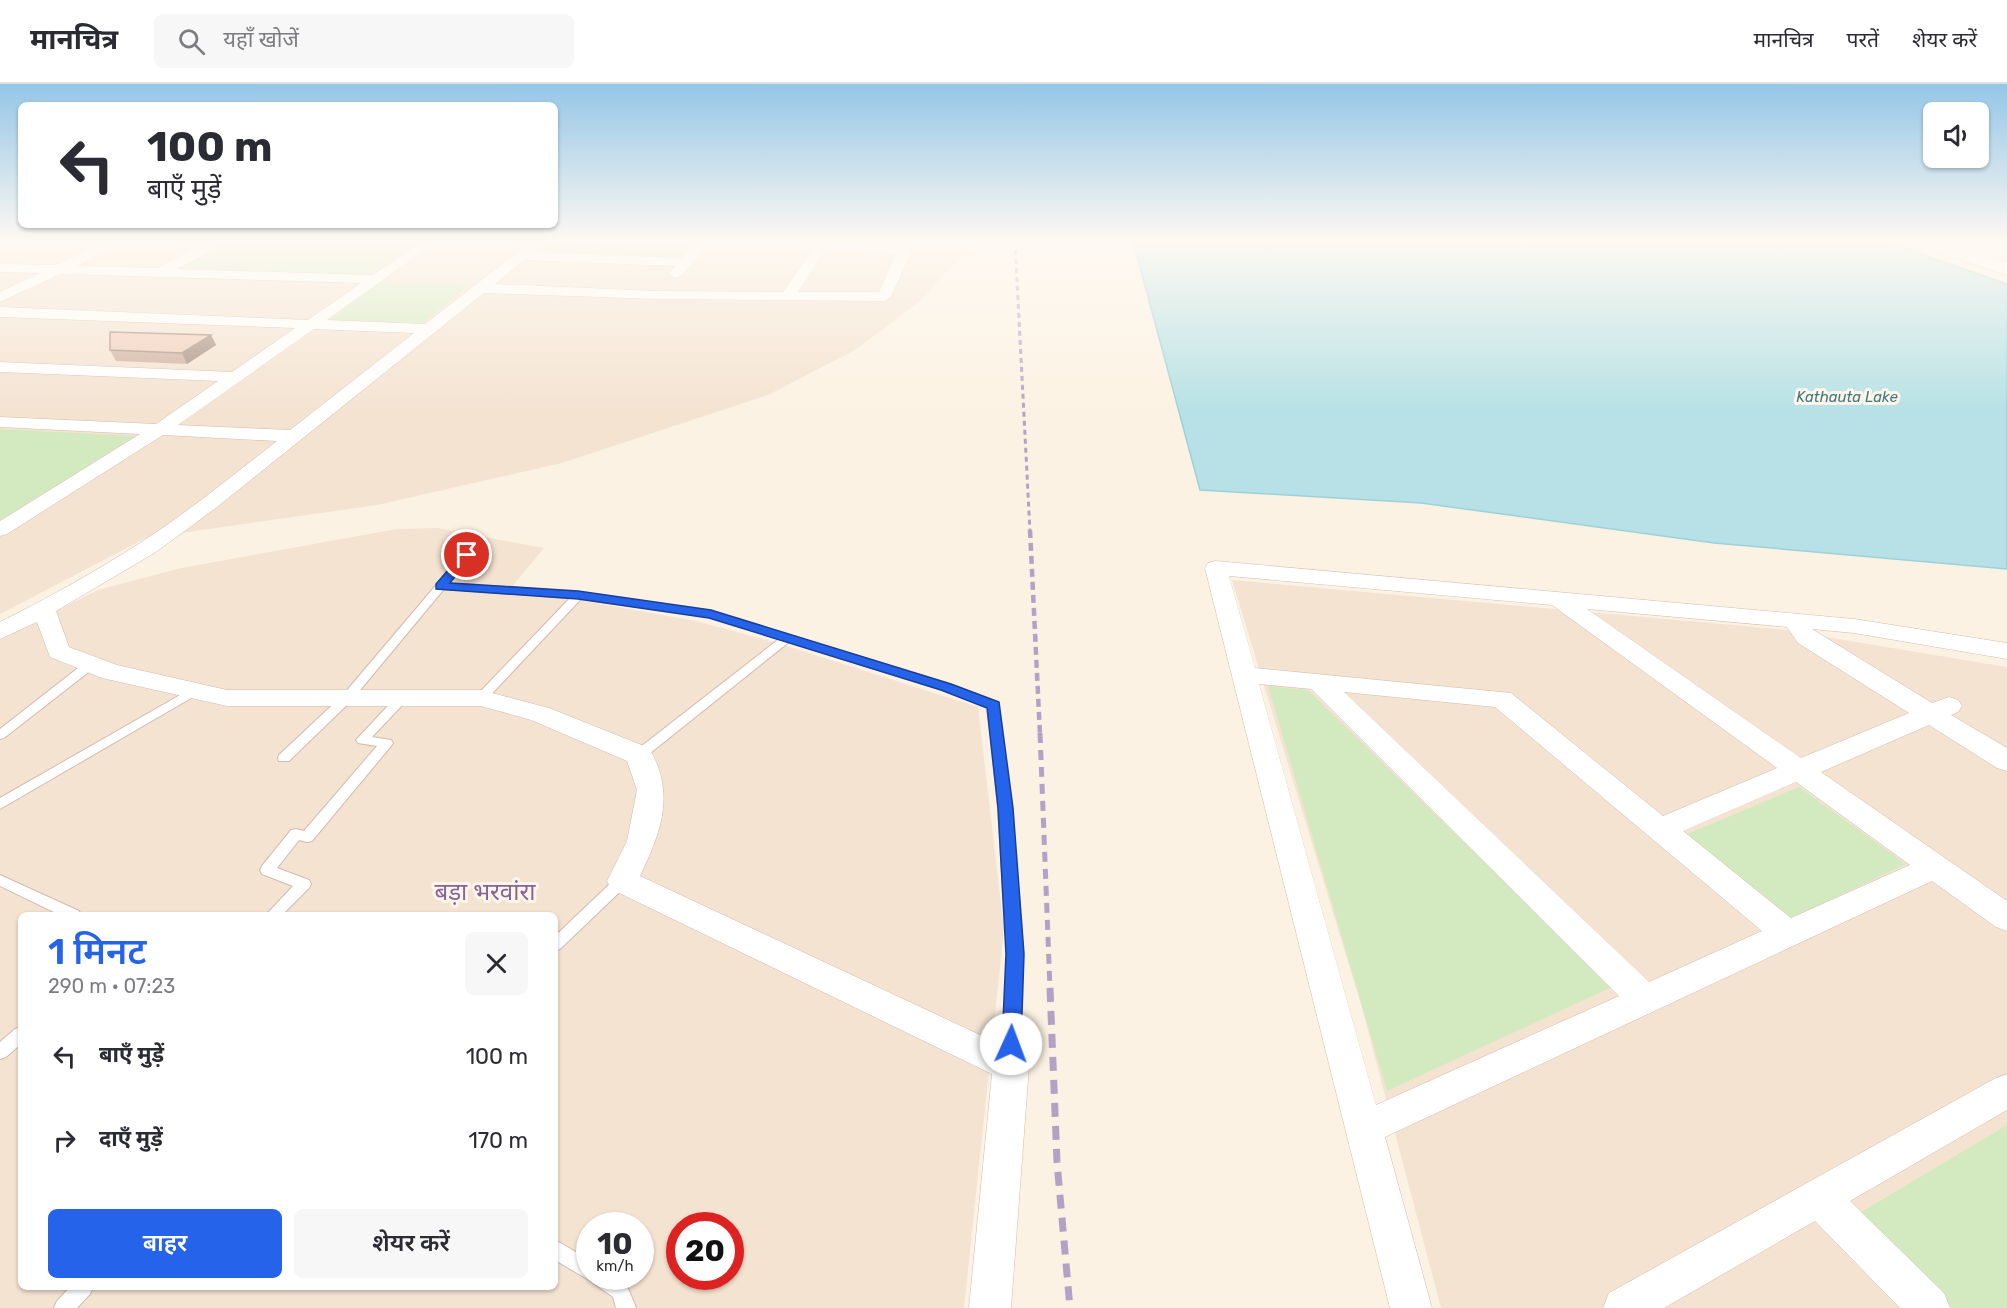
<!DOCTYPE html>
<html lang="hi">
<meta charset="utf-8">
<style>
body{margin:0;font-family:Rubik,"Noto Sans Devanagari",sans-serif;background:#f7f7f7;color:#2b2b33;height:100vh;display:flex;flex-direction:column;font-size:22px;white-space:nowrap}
*{box-sizing:border-box;margin:0}
p{font-size:20px;color:#7c7c81}
.icon{flex:none;width:33px;height:33px;fill:none;stroke:currentColor;stroke-width:2;stroke-linecap:round;stroke-linejoin:round}
.map{position:relative;flex:1;overflow:hidden}
.panel{position:absolute;left:18px;top:828px;width:540px;height:378px;display:flex;flex-direction:column;background:#fff;border-radius:9px;box-shadow:0 2px 4px #0004}
.panel>*{flex:none}
.banner{position:absolute;left:18px;top:18px;width:540px;height:126px;border-radius:9px;box-shadow:0 2px 4px #0004;background:#fff;color:#2b2b33;overflow:hidden}
.buttons{position:absolute;left:1923px;top:18px;display:grid;gap:12px}
.buttons a{display:grid;place-items:center;width:66px;height:66px;border-radius:9px;background:#fff;box-shadow:0 2px 4px #0004;font-size:30px}
.speed{position:absolute;left:576px;top:1128px;display:flex;gap:12px;font-size:30px;font-weight:700;text-align:center}
.speed>*{display:grid;place-content:center;width:78px;height:78px;border-radius:50%;background:#fff;box-shadow:0 2px 4px #0004;line-height:1}
.speed small{font-size:15px;font-weight:400}
.speed .limit{border:9px solid #d22;background:#fff;color:#111}
.pin{position:absolute;display:grid;place-items:center;width:51px;height:51px;color:#fff;margin:-26px;border:3px solid #fff;border-radius:50%;box-shadow:0 2px 6px #0007}
.me{position:absolute;width:66px;margin:-33px;rotate:2deg;stroke-linejoin:round;filter:drop-shadow(0 0 4px #0008)}
.turn{display:flex;align-items:center;gap:21px;height:126px;padding:0 30px;font-size:27px}
.turn .icon{width:78px;height:78px;stroke-width:2.5}
.turn b{display:block;font-size:42px;line-height:51px}
.round{display:grid;place-items:center;flex:none;width:63px;height:63px;border-radius:9px;background:#f7f7f7}
.overview{display:flex;align-items:center;justify-content:space-between;height:102px;padding:0 30px}
h1{font-size:36px;font-weight:600;line-height:45px;color:#2563eb}
.cta{display:flex;gap:12px;margin-top:auto;padding:12px 30px}
.cta a{flex:1;height:69px;border-radius:9px;background:#2563eb;color:#fff;font-size:24px;font-weight:600;line-height:69px;text-align:center}
.cta a+a{background:#f7f7f7;color:#2b2b33}
ul{padding:0;list-style:none}
li{display:flex;align-items:center;gap:18px;height:84px;padding:0 30px}
li div{flex:1}
li b{display:block;font-size:22px}
li em{font-style:normal}
header{display:flex;align-items:center;gap:36px;box-sizing:border-box;height:84px;padding:0 30px;background:#fff;border-bottom:2px solid #e1e1e2}
header strong{font-size:28px}
nav{display:flex;gap:33px;margin-inline-start:auto;font-size:21px}
.search{width:420px;height:54px;background:#f7f7f7;display:flex;align-items:center;gap:15px;box-sizing:border-box;padding:0 21px;border-radius:9px;color:#7c7c81;font-size:22px}
.map>svg:first-child{display:block}
.residential{fill:#f4e3d1;fill-rule:evenodd}
.green{fill:#d3eac1}
.water{fill:#b7e1e6;stroke:#9dd1d8;stroke-width:1.5}
.lines{fill:none;stroke-linecap:round;stroke-linejoin:round}
.lane-casing{stroke:#d0bbac;stroke-width:2}
.street-casing{stroke:#d0bbac;stroke-width:1}
.secondary-casing{stroke:#d3baa9;stroke-width:1}
.lane{fill:#fff;fill-rule:evenodd}
.street{fill:#fff;fill-rule:evenodd}
.secondary{fill:#fff;fill-rule:evenodd}
.rail-far3{stroke:#b4a2c6;stroke-width:3;stroke-dasharray:5 4;stroke-linecap:butt}
.rail-far2{stroke:#b4a2c6;stroke-width:4.5;stroke-dasharray:8 5;stroke-linecap:butt}
.rail-far1{stroke:#b4a2c6;stroke-width:5;stroke-dasharray:10 7;stroke-linecap:butt}
.rail{stroke:#b4a2c6;stroke-width:7;stroke-dasharray:14 9;stroke-linecap:butt}
.wall{fill:#d0b1a0}
.shaded-wall{fill:#a99082}
.building{fill:#f2ceba;stroke:#a99082;stroke-width:1.5}
.route{fill:#2563eb;stroke:#184099;stroke-width:1.5}
.labels{text-anchor:middle;dominant-baseline:central;stroke-width:6;stroke-linejoin:round;paint-order:stroke}
.far-water-label{font-size:15px;font-style:italic;fill:#3f7982;stroke:#fff6e9}
.near-quarter-label{font-size:24px;fill:#856498;stroke:#fff6e9}
</style>
<header>
<strong>मानचित्र</strong>
<div class="search"><svg class="icon" aria-label="search" viewBox="0 0 24 24"><circle cx="10" cy="10" r="6"/><path d="M15 15l6 6"/></svg>यहाँ खोजें</div>
<nav><a>मानचित्र</a><a>परतें</a><a>शेयर करें</a></nav>
</header>
<div class="map">
<svg width="2007" height="1224" viewBox="0 0 2007 1224">
<rect width="100%" height="100%" fill="#fcf2e3"/>
<path class="residential" d="M0,157H965V168L918,219L855,266L768,311L562,379L377,421L146,454L0,530Z
M437,444L544,464L511,504L696,537L780,560L978,623L1004,845L964,1224H0V555L98,506L181,484L397,445ZM21,831H555V1203H21ZM590,1142H640V1192H590ZM680,1142H730V1192H680Z
M1232,496L1778,545L2007,583V1224H1441L1362,924Z"/>
<path class="green" d="M227,157H422L379,187L360,191L188,185L184,180Z
M548,157H697L680,175L533,169Z
M381,198L469,201L423,239L330,236Z
M0,345L135,352L0,439Z
M1268,602L1308,606L1612,903L1387,1007Z
M1799,703L1906,780L1788,836L1685,751Z
M2007,1041V1224H1953L1858,1130Z"/>
<path class="water" d="M1133,157H1884L2007,200V485L1714,459L1421,419L1200,406Z"/>
<g class="lines">
<g class="lane-casing">
<path id="lane" d="M480,453L485,456L449,499L578,508L711,527L950,600L998,618L1012,724L1023,870L1019,981L1017,986L1011,989L1005,986L1003,981L1007,870L998,724L988,623L942,606L789,558L644,674H634L633,671L634,668L779,555L710,533L581,515L485,617H477L475,614L477,611L570,514L444,505L351,617L289,677H279L278,674L279,671L343,611L476,454Z
M91,576L97,580L95,583L4,654L0,655V645L87,577Z
M194,603L200,607L198,610L0,725V714Z
M403,609L409,613L407,616L372,653L391,656L393,659L391,662L312,757L307,758L299,756L277,784L309,796L311,800L309,804L282,831H266L293,802L262,790L260,786L262,782L291,746L296,745L304,747L377,662L358,659L356,656L399,610Z
M0,791L79,827L81,831H60L0,802Z
M622,791L627,793L629,797L627,801L560,865L555,867V852L617,793Z
M21,943V960L6,973L0,975V958L15,945Z
M555,1156L590,1176V1192C623,1192 624,1192 636,1224H616L613,1213L589,1196L555,1176Z
M70,1203H93L90,1210L77,1224H54L57,1217Z"/>
</g>
<g class="street-casing">
<path id="street" d="M3,157H20L0,167V158Z
M108,157H125L77,182L157,184L209,157H225L224,160L177,185L373,191L423,157H437L327,236L425,240L532,157H547L534,168L682,174L698,157H712L680,193L675,194L668,190L675,182L524,176L495,200L657,207L783,208L818,157L910,163L912,166L891,213L884,217L657,215L484,209L217,423L156,468L56,527L69,563L117,581L227,606H481L549,624L649,664C676,710 661,748 640,792L1023,971L1029,982L1011,1224H969L992,990L611,805L607,797L627,757L637,706L627,677L531,636L481,622H227L102,594L50,573L37,538L0,555V538C48,514 95,488 140,459C188,428 232,392 277,357L163,351L7,450L0,452V437L140,350L0,343V333L156,340L218,297L0,288V278L232,288L295,244L0,233V223L308,236L361,199L61,190L0,218V208L40,189L0,188V180L56,181ZM824,167L896,170L879,208H798ZM314,245L414,249L290,346L178,341Z
M1216,477L1854,535L2007,559V575L1854,549L1812,545L1932,619L1949,613L1958,616L1962,622L1958,628L1951,631L2007,664V687L1997,684L1929,641L1821,688L2007,817V847L1996,843L1932,797L1385,1053L1432,1224H1390L1205,484L1208,479ZM1229,492L1552,521L1777,684L1663,732L1511,609L1255,584ZM1587,525L1787,543L1798,559L1909,629L1801,674ZM1259,600L1311,605L1619,912L1376,1021ZM1344,608L1495,623L1762,847L1649,898ZM1796,698L1910,781L1791,834L1683,747Z
M2007,990V1026L1850,1117L1944,1209L1950,1224H1900L1815,1137L1664,1224H1603L1609,1209L1994,995Z"/>
</g>
<g class="secondary-casing">
<path id="secondary" d="M1913,157H1938L2007,179V191L1916,161Z"/>
</g>
<use href="#lane" class="lane"/>
<use href="#street" class="street"/>
<use href="#secondary" class="secondary"/>
<path class="rail-far3" d="M1015,157L1030,448"/>
<path class="rail-far2" d="M1030,446L1040,651"/>
<path class="rail-far1" d="M1040,649L1050,905"/>
<path class="rail" d="M1050,904L1057,1078L1070,1224"/>
</g>
<path class="wall" d="M211,251L216,261L187,280L116,277L110,266Z"/>
<path class="shaded-wall" d="M211,251L216,261L187,280L182,269Z"/>
<path class="building" d="M110,248L211,251L182,269L110,266Z"/>
<linearGradient id="sky" x2="0" y2="1"><stop stop-color="#94c6e7"/><stop offset="0.48" stop-color="#fef9f2"/><stop offset="1" stop-color="#fef9f2" stop-opacity="0"/></linearGradient>
<rect width="2007" height="328" fill="url(#sky)"/>
<path class="route" d="M467,468L472,471L450,499L578,507L711,526L951,600L999,618L1013,724L1024,870L1021,960L1018,965L1011,968L1005,965L1002,960L1006,870L998,724L987,624L941,606L709,534L578,515L436,505V500L463,469Z"/>
<g class="labels">
<g class="far-water-label">
<text x="1847" y="313">Kathauta Lake</text>
</g>
<g class="near-quarter-label">
<text x="485" y="808">बड़ा भरवांरा</text>
</g>
</g>
</svg>
<div class="buttons">
<a><svg class="icon" aria-label="sound" viewBox="0 0 24 24"><path d="M4 9h4l5-4v14l-5-4H4zM17 9q2 3 0 6"/></svg></a>
</div>
<div class="speed"><div>10<small>km/h</small></div><div class="limit">20</div></div>
<div class="pin" style="left:467px;top:471px;background:#d93025"><svg class="icon" aria-label="arrive" viewBox="0 0 24 24"><path d="M6 21V4h12l-3 4 3 4H6"/></svg></div>
<svg class="me" style="left:1011px;top:960px" viewBox="-20 -20 40 40"><circle r="19" fill="#fff"/><path d="M0-13L10 11 0 6-10 11z" fill="#2563eb"/></svg>
<div class="banner">
<div class="turn"><svg class="icon" aria-label="left" viewBox="0 0 24 24"><path d="M17 20v-9H6M10 6l-5 5 5 5"/></svg><div><b>100 m</b>बाएँ मुड़ें</div></div>
</div>
<section class="panel">
<div class="overview"><div><h1>1 मिनट</h1><p>290 m · 07:23</p></div><a class="round"><svg class="icon" aria-label="close" viewBox="0 0 24 24"><path d="M6 6l12 12M18 6L6 18"/></svg></a></div>
<ul>
<li><svg class="icon" aria-label="left" viewBox="0 0 24 24"><path d="M17 20v-9H6M10 6l-5 5 5 5"/></svg><div><b>बाएँ मुड़ें</b></div><em>100 m</em></li>
<li><svg class="icon" aria-label="right" viewBox="0 0 24 24"><path d="M7 20v-9h11M14 6l5 5-5 5"/></svg><div><b>दाएँ मुड़ें</b></div><em>170 m</em></li>
</ul>
<div class="cta"><a>बाहर</a><a>शेयर करें</a></div>
</section>
</div>
